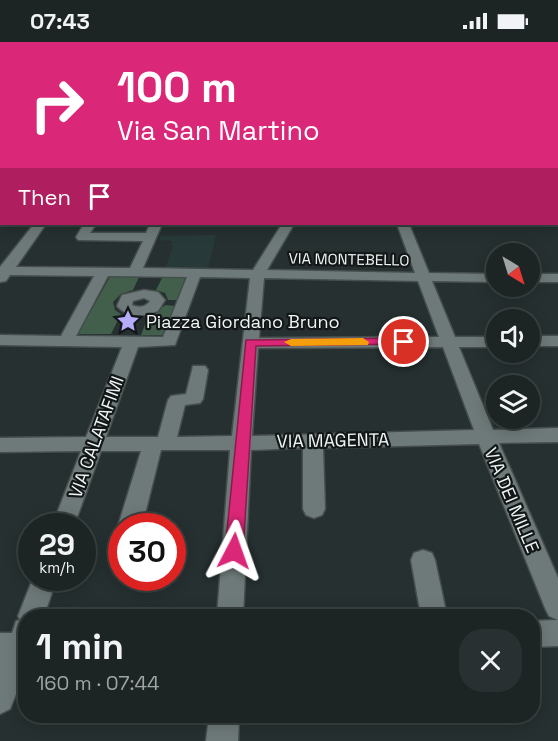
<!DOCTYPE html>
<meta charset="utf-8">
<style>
body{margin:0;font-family:"Space Grotesk",sans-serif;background:#293031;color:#f1f3f6;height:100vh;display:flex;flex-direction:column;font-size:22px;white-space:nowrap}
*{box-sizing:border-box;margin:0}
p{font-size:20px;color:#a0a4a6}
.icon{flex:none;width:33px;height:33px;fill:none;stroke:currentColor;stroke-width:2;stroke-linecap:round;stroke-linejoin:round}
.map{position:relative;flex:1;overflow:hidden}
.panel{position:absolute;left:18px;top:567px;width:522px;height:114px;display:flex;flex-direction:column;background:#1c2424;border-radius:24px;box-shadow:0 3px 15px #0003,0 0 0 2px #3a4141}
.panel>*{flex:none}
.banner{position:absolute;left:0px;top:0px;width:558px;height:183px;box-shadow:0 3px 15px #0003,0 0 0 2px #3a4141;background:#db2777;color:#fff;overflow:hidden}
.needle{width:39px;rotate:142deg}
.fabs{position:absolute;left:486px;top:201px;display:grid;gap:12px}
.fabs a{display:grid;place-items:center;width:54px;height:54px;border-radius:50%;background:#1c2424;box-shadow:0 3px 15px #0003,0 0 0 2px #3a4141;font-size:30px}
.speed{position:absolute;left:18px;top:471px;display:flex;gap:12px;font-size:30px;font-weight:700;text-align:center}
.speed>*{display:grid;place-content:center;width:78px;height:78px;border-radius:50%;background:#1c2424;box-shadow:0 3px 15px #0003,0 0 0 2px #3a4141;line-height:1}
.speed small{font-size:15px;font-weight:400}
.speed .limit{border:9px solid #d22;background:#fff;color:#111}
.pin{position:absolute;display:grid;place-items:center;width:51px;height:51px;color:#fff;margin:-26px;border:3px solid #fff;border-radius:50%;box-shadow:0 2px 6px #0007}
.me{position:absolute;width:66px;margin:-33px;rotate:4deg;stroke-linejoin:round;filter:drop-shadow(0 0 4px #0008)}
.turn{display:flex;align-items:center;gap:21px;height:126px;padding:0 18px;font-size:27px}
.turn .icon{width:78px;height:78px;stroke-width:2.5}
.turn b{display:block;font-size:42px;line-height:51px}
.then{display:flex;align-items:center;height:57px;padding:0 18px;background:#0003;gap:12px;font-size:22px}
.round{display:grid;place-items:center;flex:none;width:63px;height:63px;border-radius:24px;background:#293031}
.overview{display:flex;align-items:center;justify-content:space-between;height:102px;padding:0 18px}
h1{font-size:36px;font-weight:600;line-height:45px}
.status{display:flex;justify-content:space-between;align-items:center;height:42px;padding:0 30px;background:#1c2424;direction:ltr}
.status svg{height:16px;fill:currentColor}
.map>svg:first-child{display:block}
.built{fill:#273a39}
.green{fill:#415f4a}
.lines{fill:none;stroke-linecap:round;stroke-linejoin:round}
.street-casing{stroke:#454d4d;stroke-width:3}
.secondary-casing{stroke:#454d4d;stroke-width:3}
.street{fill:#6e7a79;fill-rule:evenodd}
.secondary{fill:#588c81;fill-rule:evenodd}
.route{fill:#db2777;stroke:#8e194d;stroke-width:1.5}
.slow{fill:#f59e0b}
.labels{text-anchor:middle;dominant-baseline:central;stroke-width:4.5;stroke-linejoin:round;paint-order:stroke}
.far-street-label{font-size:15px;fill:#eef5f4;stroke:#131717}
.poi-label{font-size:18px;fill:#eef5f4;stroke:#131717;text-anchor:start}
.street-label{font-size:18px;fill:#eef5f4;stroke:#131717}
</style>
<div class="status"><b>07:43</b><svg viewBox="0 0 49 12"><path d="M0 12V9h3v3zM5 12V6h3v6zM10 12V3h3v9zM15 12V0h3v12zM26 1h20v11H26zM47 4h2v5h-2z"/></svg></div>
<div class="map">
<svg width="558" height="699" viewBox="0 0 558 699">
<rect width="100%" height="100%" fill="#263030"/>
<path class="built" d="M210,193H216L208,228L165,227L173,204L171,203L172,199L159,198L161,194Z"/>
<path class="green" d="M111,233H140L133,248L121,252L113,260L115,268L121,272L111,292H78Z
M163,234H186L177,258H168L165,251L156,248Z
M166,263L175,264L165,293H141L149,272Z"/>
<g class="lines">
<g class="street-casing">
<path id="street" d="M556,89H558V92H556Z
M0,126H2V132H0Z
M556,129L558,130V137H556Z
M556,156H558L556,163Z
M0,163H2V169H0Z
M34,182H46L16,225L130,226L143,199L78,198L76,195L84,182H96L90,191H146L150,182H162L143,226L253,228L282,182H294L267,228L415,231L397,182H409L429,231L496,232V240L432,239L455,295H496V305H459L493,388L558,386V400L499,401L558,536V578L549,574L545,566L479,402L323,406L325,467L322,473L314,476L306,473L303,467V406L251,408L243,574H217L230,408H161L142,484H122V490L118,484L141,409H101L74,484H52L81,409L0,410V396L86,395L122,305L0,303V293L61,294L94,234L10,233L6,239L0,240V225ZM108,234L187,235L163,295L76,294ZM200,235L250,236L232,394L177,395L185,363L200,361L203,357L208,328L205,324H193L186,352L171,354L168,358L158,395H106L138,305L175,303ZM264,236L418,239L439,295L259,296ZM443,305L474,388L252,394L258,306Z
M530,232H558V240H530Z
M144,248L158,250L165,258L158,269C144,275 127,276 117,264L122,253ZM144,256L150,259C146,265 139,266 132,263L133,259Z
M530,294H558V304H530Z
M423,508L432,511L435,518L447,574H421L411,518L414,511Z
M33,536H57L44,574H26V627L10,667L0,672V591H12L16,579L20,578L18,574Z
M558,578V604L532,605V579Z
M209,674H239L238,699H206Z"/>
</g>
<g class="secondary-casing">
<path id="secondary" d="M556,96H558V102L556,101Z"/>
</g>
<use href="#street" class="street"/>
<use href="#secondary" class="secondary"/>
</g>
<linearGradient id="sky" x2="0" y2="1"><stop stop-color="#151a1a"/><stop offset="0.48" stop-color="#414e59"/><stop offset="1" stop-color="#414e59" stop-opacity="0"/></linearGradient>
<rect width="558" height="187" fill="url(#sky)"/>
<path class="route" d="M404,296L408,297V302L256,304L243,509L241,515L234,517L228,515L225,509L246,298Z"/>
<path class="slow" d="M363,296L369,300L368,303L291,304L284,300L291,297Z"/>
<defs>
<g id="sight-bare" transform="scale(1.8)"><path d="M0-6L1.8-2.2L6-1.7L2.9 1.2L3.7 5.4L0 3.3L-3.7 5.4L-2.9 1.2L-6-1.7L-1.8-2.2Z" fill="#b4acf9" stroke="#131717" stroke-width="2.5" paint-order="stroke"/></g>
</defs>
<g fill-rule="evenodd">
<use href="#sight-bare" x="128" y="279"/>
</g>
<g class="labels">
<g class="far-street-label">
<text transform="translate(349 217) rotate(1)">VIA MONTEBELLO</text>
</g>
<g class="poi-label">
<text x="146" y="279">Piazza Giordano Bruno</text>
</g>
<g class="street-label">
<text transform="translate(96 395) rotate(-70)">VIA CALATAFIMI</text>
<text transform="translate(333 398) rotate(-1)">VIA MAGENTA</text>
<text transform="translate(512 458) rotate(67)">VIA DEI MILLE</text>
</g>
</g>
</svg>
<div class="fabs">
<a><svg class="needle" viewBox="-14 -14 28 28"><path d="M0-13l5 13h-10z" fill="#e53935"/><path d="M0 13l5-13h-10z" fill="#a0a4a6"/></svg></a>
<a><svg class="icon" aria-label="sound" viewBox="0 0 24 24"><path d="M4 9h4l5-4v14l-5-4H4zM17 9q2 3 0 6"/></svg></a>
<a><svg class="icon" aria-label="layers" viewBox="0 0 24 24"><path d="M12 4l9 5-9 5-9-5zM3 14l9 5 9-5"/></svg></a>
</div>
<div class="speed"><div>29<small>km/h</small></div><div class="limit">30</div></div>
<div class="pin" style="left:404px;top:300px;background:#d93025"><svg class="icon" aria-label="arrive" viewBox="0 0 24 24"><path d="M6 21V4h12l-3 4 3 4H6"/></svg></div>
<svg class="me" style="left:234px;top:509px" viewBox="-20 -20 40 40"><path d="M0-17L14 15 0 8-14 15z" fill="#db2777" stroke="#fff" stroke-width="4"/></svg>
<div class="banner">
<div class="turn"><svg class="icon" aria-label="right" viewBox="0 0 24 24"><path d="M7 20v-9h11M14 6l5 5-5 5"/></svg><div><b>100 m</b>Via San Martino</div></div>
<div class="then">Then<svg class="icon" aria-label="arrive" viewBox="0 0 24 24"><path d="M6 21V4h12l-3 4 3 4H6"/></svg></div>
</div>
<section class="panel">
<div class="overview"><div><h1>1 min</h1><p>160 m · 07:44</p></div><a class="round"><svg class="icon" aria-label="close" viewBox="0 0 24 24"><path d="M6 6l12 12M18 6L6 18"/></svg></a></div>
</section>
</div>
